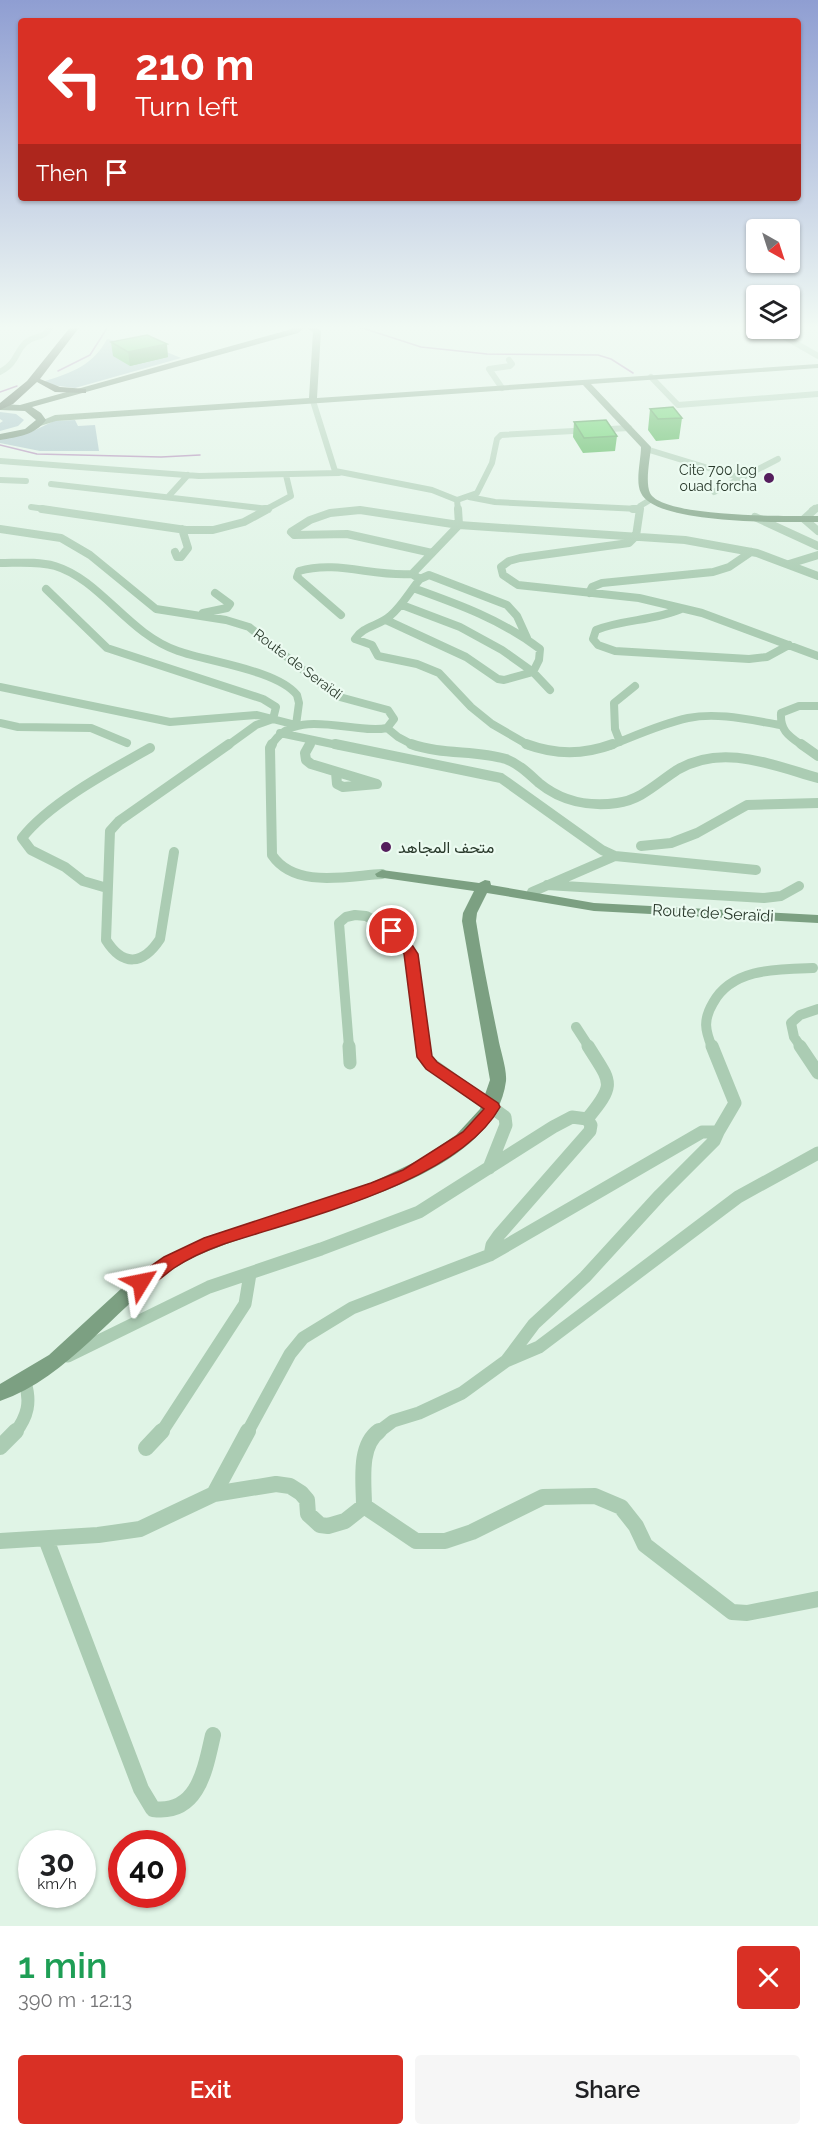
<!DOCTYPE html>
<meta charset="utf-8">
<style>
body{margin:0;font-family:Raleway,Vazirmatn,sans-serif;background:#f6f6f6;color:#202124;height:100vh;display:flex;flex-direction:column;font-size:22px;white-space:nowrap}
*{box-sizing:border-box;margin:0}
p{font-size:20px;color:#757577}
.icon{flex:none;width:33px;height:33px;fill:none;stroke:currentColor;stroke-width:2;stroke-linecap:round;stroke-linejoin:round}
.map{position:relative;height:1926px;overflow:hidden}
.sheet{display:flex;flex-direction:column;background:#fff;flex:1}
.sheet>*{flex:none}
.guide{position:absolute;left:18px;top:18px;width:783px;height:183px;border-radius:6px;box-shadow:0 2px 4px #0004;background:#d93025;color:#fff;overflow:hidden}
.needle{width:39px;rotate:141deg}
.tools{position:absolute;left:746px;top:219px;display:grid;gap:12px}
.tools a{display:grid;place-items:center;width:54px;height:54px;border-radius:6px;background:#fff;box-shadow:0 2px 4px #0004;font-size:30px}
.speed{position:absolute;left:18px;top:1830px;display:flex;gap:12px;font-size:30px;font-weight:700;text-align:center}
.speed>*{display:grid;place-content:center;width:78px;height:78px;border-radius:50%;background:#fff;box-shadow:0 2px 4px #0004;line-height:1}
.speed small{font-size:15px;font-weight:400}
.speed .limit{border:9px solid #d22;background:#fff;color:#111}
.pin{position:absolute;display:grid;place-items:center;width:51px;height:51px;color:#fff;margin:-26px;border:3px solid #fff;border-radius:50%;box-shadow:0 2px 6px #0007}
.me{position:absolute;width:66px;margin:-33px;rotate:55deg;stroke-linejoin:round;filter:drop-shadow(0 0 4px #0008)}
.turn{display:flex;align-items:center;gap:21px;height:126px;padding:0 18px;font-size:27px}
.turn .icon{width:78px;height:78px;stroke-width:2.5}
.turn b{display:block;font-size:42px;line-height:51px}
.then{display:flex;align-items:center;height:57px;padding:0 18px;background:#0003;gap:12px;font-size:22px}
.round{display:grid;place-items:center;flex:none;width:63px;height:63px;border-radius:6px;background:#f6f6f6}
.overview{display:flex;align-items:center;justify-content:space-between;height:102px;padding:0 18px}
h1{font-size:36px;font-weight:600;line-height:45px;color:#1e9e55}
.primary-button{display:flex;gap:12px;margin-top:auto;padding:12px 18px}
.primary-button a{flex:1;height:69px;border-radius:6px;background:#d93025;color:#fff;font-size:24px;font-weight:600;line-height:69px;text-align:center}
.primary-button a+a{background:#f6f6f6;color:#202124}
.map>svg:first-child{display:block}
.green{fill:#9fbec3}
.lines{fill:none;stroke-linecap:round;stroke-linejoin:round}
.stream{stroke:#a97eb1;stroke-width:1.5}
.street-far4{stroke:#abccb3;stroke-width:6}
.street-far3{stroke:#abccb3;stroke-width:8}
.street-far2{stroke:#abccb3;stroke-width:10}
.street-far1{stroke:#abccb3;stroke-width:13}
.street{stroke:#abccb3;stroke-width:16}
.secondary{fill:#7ca082;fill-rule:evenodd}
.primary{fill:#5b7c60;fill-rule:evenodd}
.highway{fill:#415b44;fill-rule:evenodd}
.wall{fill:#3fac44}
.shaded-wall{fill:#338c37}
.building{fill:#49c84f;stroke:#338c37;stroke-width:1.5}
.route{fill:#d93025;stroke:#8d1f18;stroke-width:1.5}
.poi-dot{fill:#551e5d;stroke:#ecfbf1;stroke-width:2}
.labels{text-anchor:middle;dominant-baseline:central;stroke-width:4.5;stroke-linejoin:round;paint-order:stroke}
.far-poi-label{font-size:14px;fill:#2a3a2c;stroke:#ecfbf1;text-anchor:end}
.far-street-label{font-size:14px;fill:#2a3a2c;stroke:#ecfbf1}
.poi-label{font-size:16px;fill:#2a3a2c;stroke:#ecfbf1;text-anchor:start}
.street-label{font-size:16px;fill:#2a3a2c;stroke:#ecfbf1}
</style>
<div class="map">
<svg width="818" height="1926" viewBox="0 0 818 1926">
<rect width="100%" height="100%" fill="#e0f4e6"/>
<path class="green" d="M107,339L120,342L135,339L181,358L75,388L51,385L45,381C72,373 94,364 107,339Z
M0,412L16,414L24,420L18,426L0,431V423L3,421L0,419Z
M75,420L78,426L95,425L99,451H40L0,443V439L31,432L54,421Z"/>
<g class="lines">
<path class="stream" d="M353,325L421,347L487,354L598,355L611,359L633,373
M58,371L90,355L109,325
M0,392L17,386
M0,445L37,454L161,457L200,455"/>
<path class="street-far4" d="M769,328L818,356
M0,372C18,362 14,354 25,343C37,333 41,342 52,325
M651,377L678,405L818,394
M502,388L489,369L510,366L512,364L509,360
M313,401L335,471L432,490L457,500L458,510
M646,449L741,478
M0,461L199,476L339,473
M0,480L26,481
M51,484L268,509
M714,492L778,459
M168,497L188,475
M469,497L495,502L639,509
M457,500L477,493L492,463L497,439L501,435L629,428
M31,507L52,510
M265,510L291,496L286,475
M358,510H361
M639,510L640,506L650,500
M812,510L818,507"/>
<path class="street-far3" d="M42,509L186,530H213L244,522L268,509
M265,509H268
M633,509H639
M640,509L636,536L629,543L520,558L509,561L501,567L503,575L518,585L639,598L702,613L818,656
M815,509L804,519L818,531
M755,517L818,546
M0,529L61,538L90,555L156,609L226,620L249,627L336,696L388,710L394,719L387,728C352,735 294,705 271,746
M175,552L177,557H181L188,548L182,529
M432,553L347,534L294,535L291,532L310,520L330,513L360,510L459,525L685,540L757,553L818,576
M0,563C18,563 37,561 55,566C101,580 128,634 178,651C209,662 277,670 297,695L299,703L296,725L257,715L170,722L0,687
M789,564L818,555
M412,574L420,579C410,591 402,606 390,616C379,626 363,626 355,639L372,645L378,656L417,664L439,673L471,707L492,724L530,746
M420,579L429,575L507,605L517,616L527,638
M413,588C458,604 502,620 540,649L539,660L533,672L550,690
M46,589L107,648L263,699L276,707L273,719L256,725L227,746
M589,593L592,587L602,583L713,572L729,567L751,552
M402,605L460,627L502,650L533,672
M681,609C654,621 623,619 596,630L593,639L598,645L615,651L749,659L767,657L789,645
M203,613L227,608L230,604L215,593
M341,615L297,577L299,571C337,560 373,577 412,574L459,525L458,509
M386,620L466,657L498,679L504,680L533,672
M0,723L18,727L91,728L127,743
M387,728L398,737L415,746
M280,733L342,746
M620,742L615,729L614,703L635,686
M309,746L312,741
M609,746C635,736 660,724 688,718C718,712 750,720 780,725
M803,746C789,736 780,731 781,713L799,706H818"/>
<path class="street-far2" d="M272,744L270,748L272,855C295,889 347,876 382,874
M310,744L305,753L306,760L311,764L377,784L343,787L337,784L336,772
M335,744L501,778L602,850L615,856L756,870
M411,744C442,755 475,750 506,759C519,764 529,774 539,783C561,801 589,807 617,803C641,800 657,783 677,770C722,743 772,765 818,778
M526,744C556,755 583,755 613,744
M801,744L818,756
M641,846L671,843L697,833L747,805L818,803
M174,852L160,939C143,965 123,967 106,940L110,831L119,821L229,744
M547,885L764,898L781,896L799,886
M107,888L83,881L65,867L31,850L22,838C49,803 111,770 150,748
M532,892L615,856
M576,1027L589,1047
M349,1047L339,923L346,917L355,915L366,916L387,927L409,949L422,1047
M712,1047C705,1030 703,1020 713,1003C732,968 778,969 813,968
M801,1047L794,1037L791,1023L800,1015L818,1009"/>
<path class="street-far1" d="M349,1046L350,1063
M422,1046L427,1061L505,1117L506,1125L489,1168
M800,1046L818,1073
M490,1255L492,1245L499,1235L590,1131L591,1125L587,1119C617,1083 611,1083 588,1046
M68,1356L209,1287L321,1249L419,1212L553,1127L572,1117L587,1119
M507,1360L534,1324L585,1277L660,1195L714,1141L718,1132
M15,1433C28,1416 31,1402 25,1382
M161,1433L245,1304L250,1274
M247,1433L290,1354L303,1338L352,1308L490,1255L702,1132H718L735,1103L712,1046
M377,1433L393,1421L419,1413L462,1393L506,1361L539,1347L738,1197L818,1153"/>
<path class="street" d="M0,1447L16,1431
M146,1448L162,1431
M214,1494L248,1431
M364,1506L416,1541H445L472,1532L543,1497L595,1496L621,1507L636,1526L645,1545L732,1612L747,1613L818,1599
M46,1539L141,1789L153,1809C198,1815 205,1770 213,1735
M0,1541L98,1535L140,1529L214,1494L276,1484L290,1486L301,1493L307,1500L308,1514L320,1525L328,1526L345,1521L364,1506C364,1483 358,1446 379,1431"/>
<path class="secondary" d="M303,325H313L321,331L317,398L818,364V368L591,384L651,447C650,459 645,482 650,493C662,518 791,516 818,516V522C785,522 656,525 641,493C635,482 641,460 641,447L583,385L56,421L40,426L36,423L55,415L309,398L313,332Z
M382,870L479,883L485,880L490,881L491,885L594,903L818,915V923L594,911L487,893L477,913L476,921C482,960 490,998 498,1037C500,1050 507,1068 506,1081C492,1193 264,1217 183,1263C116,1302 75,1375 0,1401V1384L49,1355L122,1288L170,1254L206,1237L327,1199L375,1181L419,1160L456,1135L480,1109L490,1080L462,921L463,913L474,891L377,877L375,874Z"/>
<path class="primary" d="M298,325H308L298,333L32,407L41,413L46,420C35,435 18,437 0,440V434L25,429L36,420L25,411L0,410V404L20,405L292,329Z"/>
<path class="highway" d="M72,325H81L40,379L60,387L86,389V393L55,392L37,382L13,404L0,410V403L27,381Z"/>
</g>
<path class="wall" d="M111,342L168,357L130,366L113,356Z
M650,409L682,418L679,439L656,441L648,430Z
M574,422L617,436L615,451L583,453L573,437Z"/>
<path class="shaded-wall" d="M167,344L168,357L130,366L128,352Z"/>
<path class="building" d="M147,335L167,344L128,352L111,342Z
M673,407L682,418L658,419L650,409Z
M606,420L617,436L584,438L574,422Z"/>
<linearGradient id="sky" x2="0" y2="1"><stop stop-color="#8f9ed2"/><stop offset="0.55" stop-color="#f1faf4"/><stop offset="1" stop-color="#f1faf4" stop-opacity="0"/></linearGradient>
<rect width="818" height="595" fill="url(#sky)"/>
<path class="route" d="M392,927L407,937L418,954L432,1056L437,1062L498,1103L500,1107C458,1182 303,1218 224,1244C207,1250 189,1258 174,1268C165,1274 155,1285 144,1288C140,1289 139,1288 135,1287L133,1282L135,1277L164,1257L204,1238L371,1183L403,1170L463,1132L484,1109L426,1069L417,1057L404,954L397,942L386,931Z"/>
<g class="poi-dot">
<circle cx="769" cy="478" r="6"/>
<circle cx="386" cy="847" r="6"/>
</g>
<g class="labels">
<g class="far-poi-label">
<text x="757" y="470">Cite 700 log<tspan x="757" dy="16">ouad forcha</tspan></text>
</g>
<g class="far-street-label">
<text transform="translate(298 664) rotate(37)">Route de Seraïdi</text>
</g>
<g class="poi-label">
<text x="398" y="847">متحف المجاهد</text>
</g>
<g class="street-label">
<text transform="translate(713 913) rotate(3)">Route de Seraïdi</text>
</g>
</g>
</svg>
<div class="tools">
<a><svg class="needle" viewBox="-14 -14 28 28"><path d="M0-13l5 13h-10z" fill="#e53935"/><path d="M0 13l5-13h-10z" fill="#757577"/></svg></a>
<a><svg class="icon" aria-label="layers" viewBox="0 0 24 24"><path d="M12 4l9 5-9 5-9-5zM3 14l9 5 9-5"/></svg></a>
</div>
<div class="speed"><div>30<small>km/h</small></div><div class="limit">40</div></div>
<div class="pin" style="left:392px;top:931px;background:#d93025"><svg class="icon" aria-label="arrive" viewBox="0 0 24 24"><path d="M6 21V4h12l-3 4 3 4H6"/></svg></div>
<svg class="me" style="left:141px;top:1282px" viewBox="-20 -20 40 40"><path d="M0-17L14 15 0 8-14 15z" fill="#d93025" stroke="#fff" stroke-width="4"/></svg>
<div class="guide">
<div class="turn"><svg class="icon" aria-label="left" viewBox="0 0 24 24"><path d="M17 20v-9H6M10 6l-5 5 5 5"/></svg><div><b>210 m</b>Turn left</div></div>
<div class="then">Then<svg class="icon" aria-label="arrive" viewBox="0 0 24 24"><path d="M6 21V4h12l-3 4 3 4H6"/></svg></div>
</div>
</div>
<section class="sheet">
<div class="overview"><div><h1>1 min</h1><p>390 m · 12:13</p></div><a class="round" style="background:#d93025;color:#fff"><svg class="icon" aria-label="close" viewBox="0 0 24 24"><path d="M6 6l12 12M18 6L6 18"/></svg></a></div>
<div class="primary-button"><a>Exit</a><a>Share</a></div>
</section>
